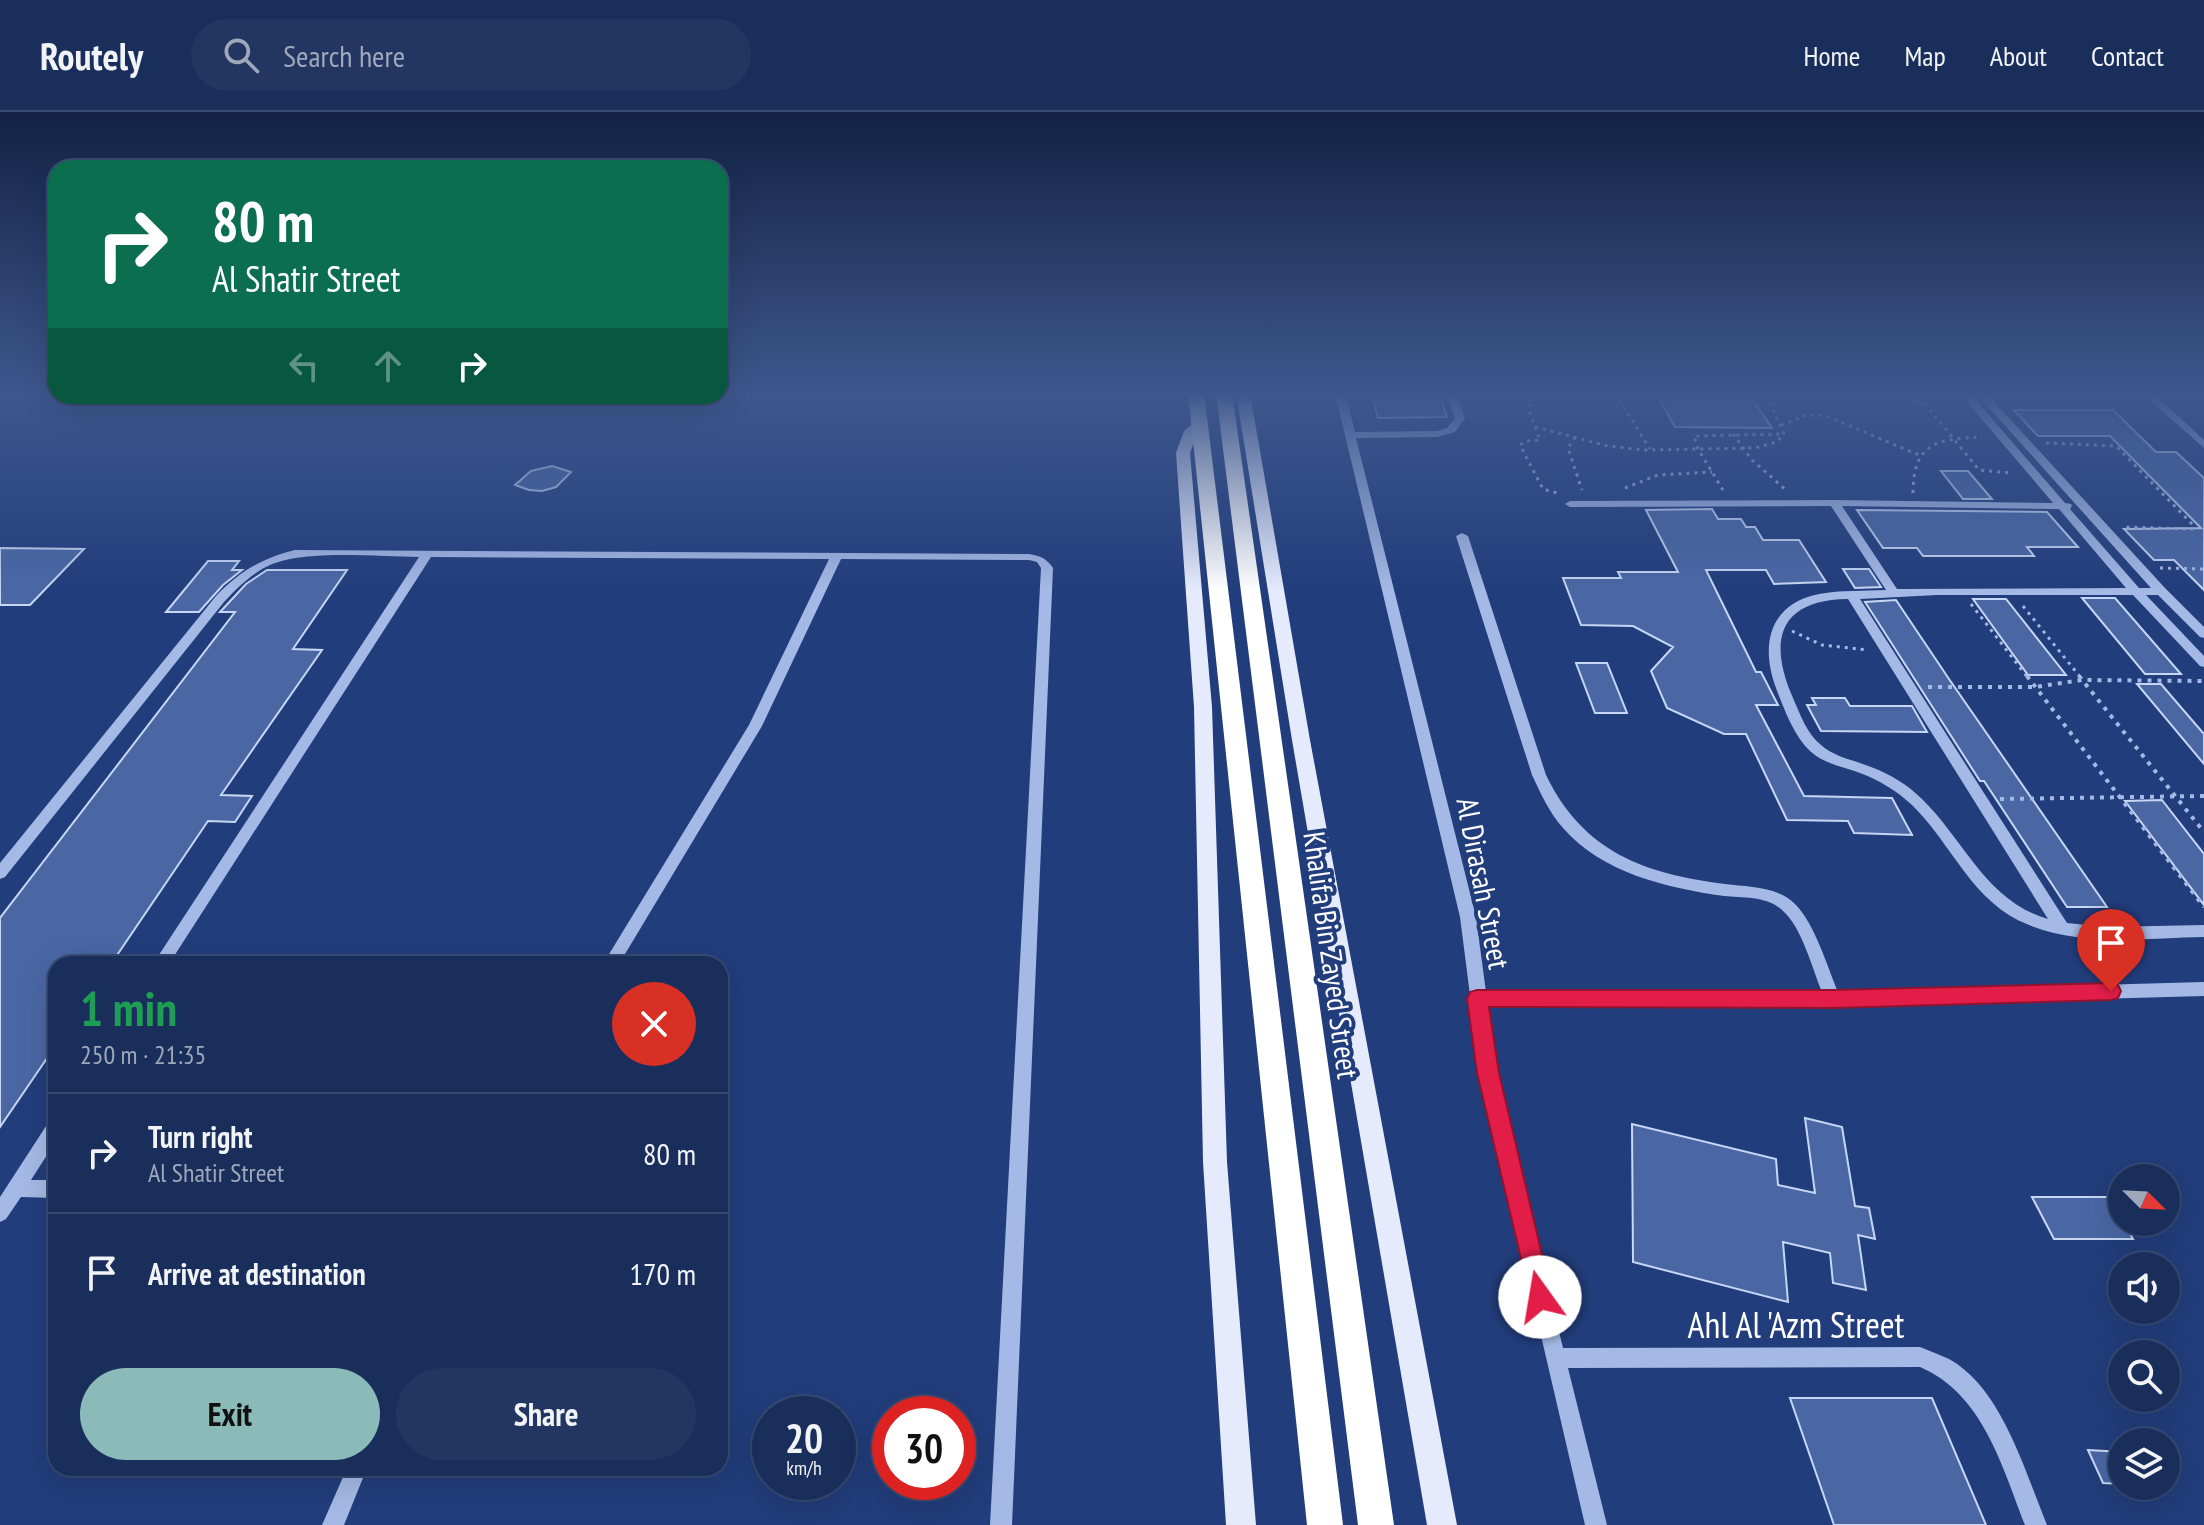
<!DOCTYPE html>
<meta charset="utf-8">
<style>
body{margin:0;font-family:"PT Sans Narrow",sans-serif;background:#233662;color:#f1f3f6;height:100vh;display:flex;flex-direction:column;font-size:30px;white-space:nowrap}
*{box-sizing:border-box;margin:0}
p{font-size:26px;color:#9fa8bb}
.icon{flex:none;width:44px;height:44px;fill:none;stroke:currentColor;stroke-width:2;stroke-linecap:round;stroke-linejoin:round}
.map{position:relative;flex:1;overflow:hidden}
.drawer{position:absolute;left:48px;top:844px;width:680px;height:520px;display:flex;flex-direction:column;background:#1a2e5c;border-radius:24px;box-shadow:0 8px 32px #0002,0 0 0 2px #384a72}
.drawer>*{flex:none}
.top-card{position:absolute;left:48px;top:48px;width:680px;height:244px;border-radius:24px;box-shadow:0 8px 32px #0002,0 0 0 2px #384a72;background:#0b6e4f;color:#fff;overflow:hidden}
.needle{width:52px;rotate:114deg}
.controls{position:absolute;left:2108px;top:1052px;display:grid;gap:16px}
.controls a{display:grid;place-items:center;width:72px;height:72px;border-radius:50%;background:#1a2e5c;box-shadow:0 8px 32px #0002,0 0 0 2px #384a72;font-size:40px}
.speed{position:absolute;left:752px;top:1284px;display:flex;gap:16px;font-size:40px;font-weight:700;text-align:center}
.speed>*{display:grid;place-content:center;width:104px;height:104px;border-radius:50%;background:#1a2e5c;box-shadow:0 8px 32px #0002,0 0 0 2px #384a72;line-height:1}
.speed small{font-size:20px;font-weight:400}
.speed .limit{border:12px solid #d22;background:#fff;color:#111}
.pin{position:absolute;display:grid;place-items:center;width:68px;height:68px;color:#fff;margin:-82px -34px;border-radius:50% 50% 50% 0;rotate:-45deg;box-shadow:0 0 8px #0007}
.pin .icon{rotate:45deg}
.me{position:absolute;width:88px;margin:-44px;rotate:347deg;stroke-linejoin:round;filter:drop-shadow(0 0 6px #0008)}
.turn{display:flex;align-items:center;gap:28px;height:168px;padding:0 32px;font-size:36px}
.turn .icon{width:104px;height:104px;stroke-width:2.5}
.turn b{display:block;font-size:56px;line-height:68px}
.lanes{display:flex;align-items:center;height:76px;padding:0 32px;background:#0003;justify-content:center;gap:40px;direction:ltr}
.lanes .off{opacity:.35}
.round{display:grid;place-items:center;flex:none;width:84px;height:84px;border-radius:42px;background:#233662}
.summary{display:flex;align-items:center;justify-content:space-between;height:136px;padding:0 32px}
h1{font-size:48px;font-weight:700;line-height:60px;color:#1e9e55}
.primary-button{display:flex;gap:16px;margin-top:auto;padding:16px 32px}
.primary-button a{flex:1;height:92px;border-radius:48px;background:#8bbbb9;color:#111;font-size:32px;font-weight:700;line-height:92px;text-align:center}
.primary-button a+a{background:#233662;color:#f1f3f6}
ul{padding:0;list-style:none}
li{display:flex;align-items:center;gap:24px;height:120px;padding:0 32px;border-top:2px solid #384a72}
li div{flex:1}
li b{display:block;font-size:30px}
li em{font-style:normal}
header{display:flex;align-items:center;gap:48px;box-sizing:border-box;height:112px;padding:0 40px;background:#1a2e5c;border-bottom:2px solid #384a72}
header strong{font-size:38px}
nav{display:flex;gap:44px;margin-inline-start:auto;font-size:28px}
.search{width:560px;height:72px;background:#233662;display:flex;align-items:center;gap:20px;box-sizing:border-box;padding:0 28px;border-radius:44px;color:#9fa8bb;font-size:30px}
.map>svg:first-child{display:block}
.building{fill:#4a67a4;stroke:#c7d6f4;stroke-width:2}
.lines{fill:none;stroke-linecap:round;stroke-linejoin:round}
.path-far1{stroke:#a4b9e5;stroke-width:3;stroke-dasharray:3 5;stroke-linecap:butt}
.path{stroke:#a4b9e5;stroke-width:4;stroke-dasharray:4 6;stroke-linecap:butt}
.minor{fill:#a4b9e5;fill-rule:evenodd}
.major{fill:#e5ebfd;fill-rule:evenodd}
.highway{fill:#fff;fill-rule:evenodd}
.route{fill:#e11d48;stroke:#92132f;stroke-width:2}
.labels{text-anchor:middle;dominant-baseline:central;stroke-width:8;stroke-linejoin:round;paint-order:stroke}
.street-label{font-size:30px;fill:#fff;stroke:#223d7b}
.near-street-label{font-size:36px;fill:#fff;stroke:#223d7b}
</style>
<header>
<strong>Routely</strong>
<div class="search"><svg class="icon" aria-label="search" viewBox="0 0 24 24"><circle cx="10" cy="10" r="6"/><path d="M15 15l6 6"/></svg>Search here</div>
<nav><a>Home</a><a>Map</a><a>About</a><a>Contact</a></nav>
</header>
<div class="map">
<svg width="2204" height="1413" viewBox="0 0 2204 1413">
<rect width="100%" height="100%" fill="#223d7b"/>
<path class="building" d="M1371,281H1439L1447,305L1378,306Z
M1656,281H1748L1772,316L1675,315Z
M2014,298H2113L2156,340H2176L2204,366V478L2174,448H2154L2124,417L2201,416L2110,324H2038Z
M552,354L571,360L556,375L542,379L529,378L515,373L531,359Z
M1941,359H1968L1992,387H1963Z
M1712,397L1718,407H1741L1746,415H1755L1763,428H1799L1826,470L1774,472L1766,458H1706L1756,560H1761L1778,593H1756L1804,684L1892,686L1912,723L1854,721L1848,709L1787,708L1746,622H1724L1667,596L1651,559L1673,535L1633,514L1581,513L1563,466H1621L1618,460H1678L1646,398Z
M1857,398L2047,400L2078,435H2027L2034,444H1923L1917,436H1883Z
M0,436L84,437L30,493H0Z
M208,449H239L232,458H242L223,473L199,500H166Z
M1843,457H1869L1881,475L1855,476Z
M267,458H347L293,537L322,538L221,683L252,684L235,710L208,709L111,852H56V933L0,1015V806L235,500H220L246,472Z
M2082,486H2115L2181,562H2145Z
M1973,487H2006L2066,563H2028Z
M1896,488L1949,567L2107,795H2067L1984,669H1980L1865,490Z
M1576,551H1607L1627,601H1595Z
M2137,572H2161L2204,622V652Z
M1812,586H1845L1850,594H1912L1927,620L1821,619L1807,593H1816Z
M2162,688L2204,742V793L2125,689Z
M1805,1006L1842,1015L1855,1094L1869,1096L1875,1127L1858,1123L1866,1178L1833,1171L1830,1141L1783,1130L1788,1190L1633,1150L1632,1012L1776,1047L1778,1073L1815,1081Z
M2032,1085H2109L2133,1127H2054Z
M1790,1286H1932L1986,1413H1834Z
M2088,1338L2122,1340V1372L2103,1371Z"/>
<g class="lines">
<path class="path-far1" d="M1540,281L1530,288V301L1540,328L1525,329L1520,333L1543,377L1561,382
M1615,281L1650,337
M1903,281L1926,293L1979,358L2012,361
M1781,313L1807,303H1824L1919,343
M1535,315L1608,334L1643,338L1755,336L1777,330L1784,322L1770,291L1777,281
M1733,322L1752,348L1786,378
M1575,325L1568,336L1582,378
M2046,331L2116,334L2194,414L2192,417L2122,415
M1625,376L1658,363L1712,360
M1723,378L1698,337L1694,324L1782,322
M1913,381C1913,330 1938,327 1982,325
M2160,456L2204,457
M1971,492L2028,566
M2023,494L2081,566
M1792,519L1822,533L1868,538"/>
<path class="path" d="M2027,564L2204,795
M2079,564L2204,720
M1928,575H2035L2082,568L2204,569
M2000,687L2204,684"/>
<path class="minor" d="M1335,281H1345L1355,320L1437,319L1447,316L1455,306L1446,281H1456L1465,306L1455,320L1437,325L1356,326L1476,805L1486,880H1822C1812,856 1802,815 1782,798C1767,784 1743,786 1724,784C1667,776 1602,761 1563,716C1549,700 1541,682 1532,663L1456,424L1462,421L1468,424L1546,663C1583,740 1645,762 1725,772C1748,775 1777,774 1795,792C1815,812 1827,854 1838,880L2204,870V884L1833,894H1487L1496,961L1563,1236L1920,1235C1930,1239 1940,1243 1949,1247C2002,1276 2025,1360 2047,1413H2025C2002,1354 1983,1282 1920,1255L1568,1256L1607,1413H1585L1480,961L1460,805Z
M1962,281L1988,283L2165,476L2204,515V526L2200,525L2158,483H2146L2204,544V555L2200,554L2133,483H1937L1860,487L2067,811L2106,815L2204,813V825C2147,826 2084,835 2029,813C1972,791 1953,733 1912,693C1897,679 1879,668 1860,661C1844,655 1824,652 1810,639C1794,624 1784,597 1776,576C1760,533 1769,492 1819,482C1841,478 1864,479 1886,478L1831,394L1570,395L1565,392L1570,389L1834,388L2053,391L1963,285ZM1975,287L1982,288L2151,476H2139L2070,397L2072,394L2071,392L2065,391ZM1842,394L2059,397L2126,476L1897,477ZM1848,487L2048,807C1986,789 1965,729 1922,687C1908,673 1890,662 1871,655C1854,648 1834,645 1821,633C1807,622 1800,602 1793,586C1768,529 1778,488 1848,487Z
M2142,281H2153L2204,328V336Z
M295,438L1029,442C1041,444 1046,446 1053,456L1012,1413H990L1041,456L1037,450L1029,448L841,447L762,614L619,852H603L749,613L829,447L431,445L169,852H153L419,445C379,445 303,437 268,454C251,462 237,476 224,490L5,765L0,767V751L216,484C239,460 262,446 295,438Z
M56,1006V1029L31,1068H56V1086L21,1085L6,1107L0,1110V1085L50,1008Z
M347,1356H367L344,1413H322Z"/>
<path class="major" d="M1236,281H1250L1310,628L1457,1413H1427L1292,628Z
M1199,306L1206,310L1198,320L1190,341L1212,595L1227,1050L1256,1413H1226L1203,1050L1194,595L1176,341L1184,319Z"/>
<path class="highway" d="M1188,281H1204L1343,1413H1307Z
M1216,281H1232L1394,1413H1358Z"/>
</g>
<linearGradient id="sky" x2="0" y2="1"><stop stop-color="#132244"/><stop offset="0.59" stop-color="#3e578d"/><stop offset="1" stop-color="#3e578d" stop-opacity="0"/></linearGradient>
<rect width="2204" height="479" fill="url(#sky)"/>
<path class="route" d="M2111,871L2118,873L2121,879L2118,886L2111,888L1833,896L1489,895L1499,961L1552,1185L1549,1193L1540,1197L1532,1193L1477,961L1467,887L1470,880L1477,878H1833Z"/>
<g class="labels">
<g class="street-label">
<text transform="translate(1484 771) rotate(79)">Al Dirasah Street</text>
<text transform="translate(1332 843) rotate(82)">Khalifa Bin Zayed Street</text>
</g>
<g class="near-street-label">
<text x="1796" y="1212">Ahl Al 'Azm Street</text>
</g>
</g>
</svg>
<div class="controls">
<a><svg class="needle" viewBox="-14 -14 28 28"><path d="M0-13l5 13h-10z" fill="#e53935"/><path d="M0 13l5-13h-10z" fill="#9fa8bb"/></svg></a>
<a><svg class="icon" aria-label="sound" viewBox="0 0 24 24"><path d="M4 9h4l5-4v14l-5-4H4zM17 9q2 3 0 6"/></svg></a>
<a><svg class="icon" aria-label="search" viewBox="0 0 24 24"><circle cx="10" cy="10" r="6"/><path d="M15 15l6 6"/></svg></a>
<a><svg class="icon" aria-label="layers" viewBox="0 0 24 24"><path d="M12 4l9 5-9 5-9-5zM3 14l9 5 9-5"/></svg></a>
</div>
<div class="speed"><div>20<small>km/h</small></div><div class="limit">30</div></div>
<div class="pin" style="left:2111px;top:879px;background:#d93025"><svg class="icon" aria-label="arrive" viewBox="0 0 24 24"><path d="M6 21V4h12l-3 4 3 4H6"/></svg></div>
<svg class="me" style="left:1540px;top:1185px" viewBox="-20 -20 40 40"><circle r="19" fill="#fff"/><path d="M0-13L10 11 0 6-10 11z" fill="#e11d48"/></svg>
<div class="top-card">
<div class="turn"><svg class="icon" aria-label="right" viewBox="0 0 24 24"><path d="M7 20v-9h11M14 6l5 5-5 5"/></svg><div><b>80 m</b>Al Shatir Street</div></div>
<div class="lanes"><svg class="icon off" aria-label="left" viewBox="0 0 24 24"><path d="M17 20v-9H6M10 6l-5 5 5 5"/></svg><svg class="icon off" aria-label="ahead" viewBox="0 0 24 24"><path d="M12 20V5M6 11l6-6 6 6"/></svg><svg class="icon" aria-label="right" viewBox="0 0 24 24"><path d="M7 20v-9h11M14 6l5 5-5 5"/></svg></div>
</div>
<section class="drawer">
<div class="summary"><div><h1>1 min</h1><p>250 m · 21:35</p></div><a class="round" style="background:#d93025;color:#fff"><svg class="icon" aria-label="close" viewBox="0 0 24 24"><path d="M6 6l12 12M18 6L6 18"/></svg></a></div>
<ul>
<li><svg class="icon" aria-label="right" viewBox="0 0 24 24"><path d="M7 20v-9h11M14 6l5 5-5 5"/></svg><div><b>Turn right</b><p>Al Shatir Street</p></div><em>80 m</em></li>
<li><svg class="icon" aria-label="arrive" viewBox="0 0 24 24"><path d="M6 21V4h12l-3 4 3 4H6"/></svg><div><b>Arrive at destination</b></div><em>170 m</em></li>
</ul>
<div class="primary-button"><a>Exit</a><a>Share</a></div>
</section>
</div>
